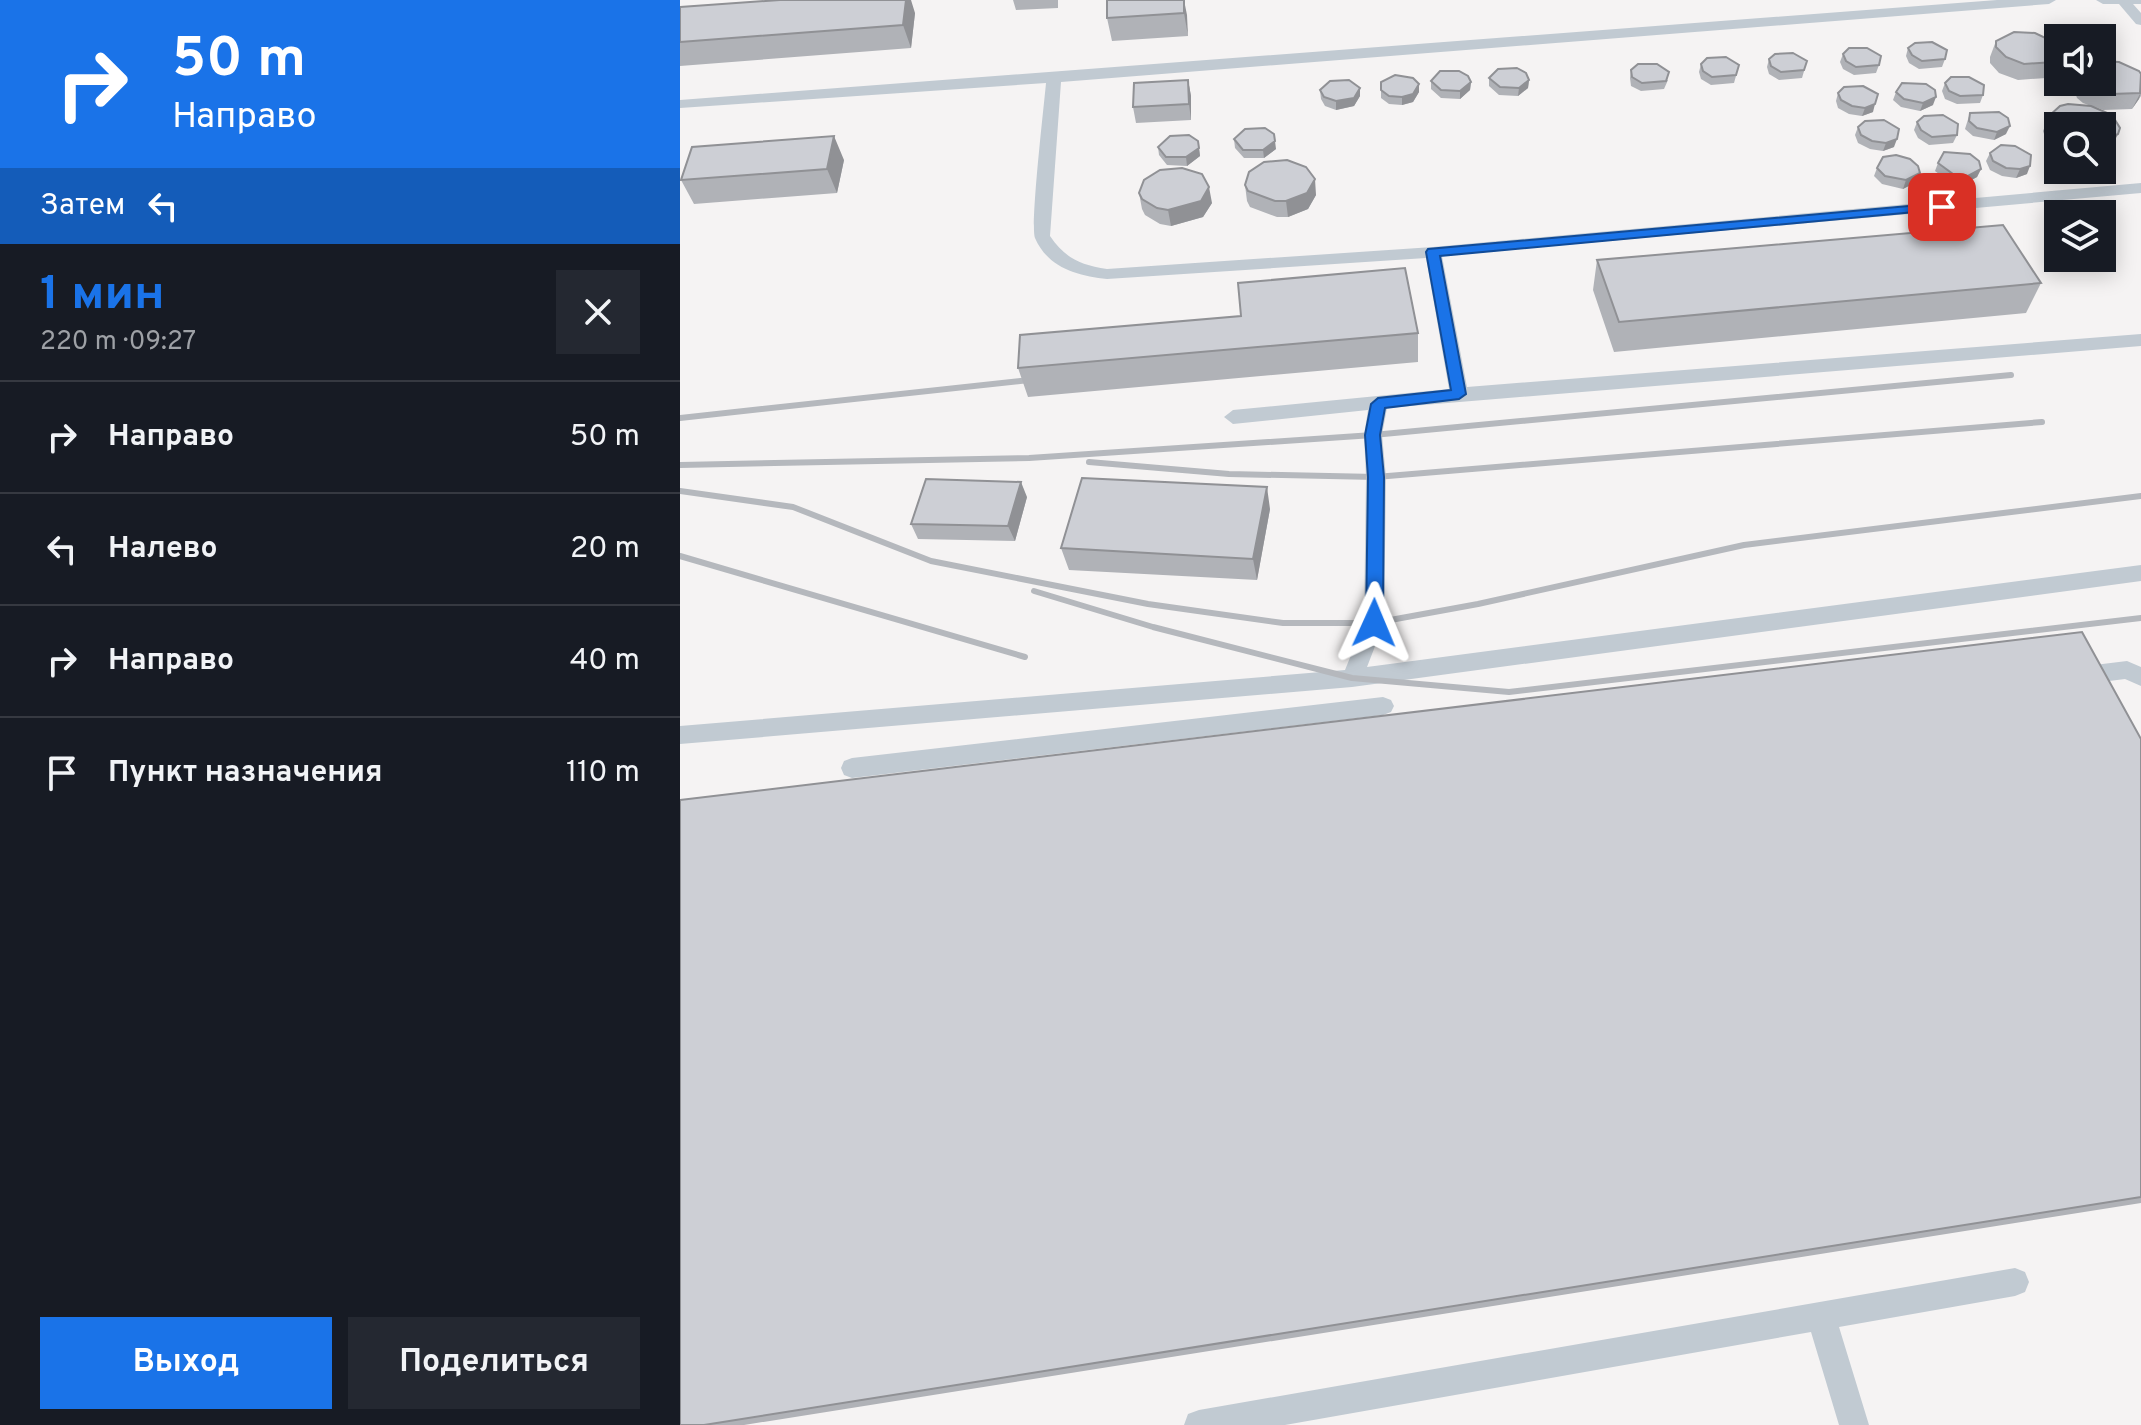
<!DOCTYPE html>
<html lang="ru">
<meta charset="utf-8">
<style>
body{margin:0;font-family:Overpass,sans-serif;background:#242831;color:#f1f3f6;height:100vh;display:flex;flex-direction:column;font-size:30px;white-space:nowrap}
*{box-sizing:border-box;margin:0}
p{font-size:26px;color:#9ea1a6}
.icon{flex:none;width:44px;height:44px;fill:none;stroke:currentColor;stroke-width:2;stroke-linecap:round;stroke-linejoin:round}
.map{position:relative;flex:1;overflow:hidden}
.sheet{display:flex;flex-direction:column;background:#171b24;width:680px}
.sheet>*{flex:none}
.banner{background:#1a73e8;color:#fff;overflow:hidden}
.fabs{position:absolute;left:1364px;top:24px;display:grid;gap:16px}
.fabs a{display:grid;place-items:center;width:72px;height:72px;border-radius:0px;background:#171b24;box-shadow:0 4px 20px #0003;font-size:40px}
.pin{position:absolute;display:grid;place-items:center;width:68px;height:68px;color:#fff;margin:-34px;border-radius:16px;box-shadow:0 4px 12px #0006}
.me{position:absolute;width:88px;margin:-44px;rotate:1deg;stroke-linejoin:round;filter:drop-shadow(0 0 6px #0008)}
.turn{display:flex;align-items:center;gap:28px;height:168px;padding:0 40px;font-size:36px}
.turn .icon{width:104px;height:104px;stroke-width:2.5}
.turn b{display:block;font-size:56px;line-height:68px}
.then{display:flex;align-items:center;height:76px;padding:0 40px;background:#0003;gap:16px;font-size:30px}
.round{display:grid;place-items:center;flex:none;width:84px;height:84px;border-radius:0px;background:#242831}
.head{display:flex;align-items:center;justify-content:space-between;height:136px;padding:0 40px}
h1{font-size:48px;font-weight:700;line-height:60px;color:#1a73e8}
.action{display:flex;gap:16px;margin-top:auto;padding:16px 40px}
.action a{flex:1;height:92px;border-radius:0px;background:#1a73e8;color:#fff;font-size:32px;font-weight:700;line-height:92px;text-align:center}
.action a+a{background:#242831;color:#f1f3f6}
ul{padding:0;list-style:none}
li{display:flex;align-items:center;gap:24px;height:112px;padding:0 40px;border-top:2px solid #363941}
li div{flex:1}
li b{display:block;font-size:30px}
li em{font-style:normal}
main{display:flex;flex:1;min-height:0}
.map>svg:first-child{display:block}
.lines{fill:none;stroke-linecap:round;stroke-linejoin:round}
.lane{fill:#c1cad2;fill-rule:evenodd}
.rail{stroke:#b5b8bd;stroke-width:6}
.wall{fill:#b0b2b7}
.shaded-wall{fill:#909195}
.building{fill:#cdcfd5;stroke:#909195;stroke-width:2}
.route{fill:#1a73e8;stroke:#114b97;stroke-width:2}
</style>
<main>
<section class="sheet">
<div class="banner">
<div class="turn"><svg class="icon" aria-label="right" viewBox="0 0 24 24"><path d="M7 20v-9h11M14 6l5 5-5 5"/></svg><div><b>50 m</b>Направо</div></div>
<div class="then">Затем<svg class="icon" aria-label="left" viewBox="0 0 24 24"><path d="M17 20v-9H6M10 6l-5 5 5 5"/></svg></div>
</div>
<div class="head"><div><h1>1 мин</h1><p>220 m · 09:27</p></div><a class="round"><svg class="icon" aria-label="close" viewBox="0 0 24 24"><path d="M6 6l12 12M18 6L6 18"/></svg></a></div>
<ul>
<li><svg class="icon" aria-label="right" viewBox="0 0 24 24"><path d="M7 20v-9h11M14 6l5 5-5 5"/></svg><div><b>Направо</b></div><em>50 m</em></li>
<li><svg class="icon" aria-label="left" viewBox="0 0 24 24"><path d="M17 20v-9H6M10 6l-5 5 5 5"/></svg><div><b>Налево</b></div><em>20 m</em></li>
<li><svg class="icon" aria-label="right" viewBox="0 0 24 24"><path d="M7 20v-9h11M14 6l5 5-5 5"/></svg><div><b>Направо</b></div><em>40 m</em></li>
<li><svg class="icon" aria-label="arrive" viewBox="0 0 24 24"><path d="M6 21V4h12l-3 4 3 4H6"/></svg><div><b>Пункт назначения</b></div><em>110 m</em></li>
</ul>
<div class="action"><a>Выход</a><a>Поделиться</a></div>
</section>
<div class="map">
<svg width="1461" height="1425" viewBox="0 0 1461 1425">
<rect width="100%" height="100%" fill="#f5f3f3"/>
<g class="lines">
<path class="lane" d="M1317,0H1376L1369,4L381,82L370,236C385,258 400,265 427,269L753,247L1461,183V193L762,256L787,387L1461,334V346L707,408L702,435L706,477L704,623L687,667L1461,565V581L672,687L0,744V726L665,670L684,623L686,477L684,435L688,410L553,424L544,417L553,410L769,389L746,258L427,279C398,276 368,268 355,238C350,226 364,106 366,83L0,108V100Z
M1416,0H1461V4H1453L1461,13V25L1456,24L1439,4H1423Z
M1447,661L1461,667V686L1445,679L1398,685L1390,682L1387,676L1390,670L1398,667Z
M703,697L711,700L714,706L711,712L703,715L172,778L164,775L161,768L164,761L172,758Z
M1335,1268L1345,1272L1349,1282L1345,1292L1335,1296L1159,1327L1189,1425H1159L1131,1332L605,1425H504L508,1414L519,1410Z"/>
<path class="rail" d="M0,418L349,380
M409,462L549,474L696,477L1362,422
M0,465L349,458L693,435L1331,375
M0,491L113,507L251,561L468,604L603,623H694L798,604L1064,545L1461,496
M0,556L345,657
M354,591L473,627L672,678L829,692L1461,618"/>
</g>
<path class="wall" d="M333,0H378V8L336,10Z
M504,0L508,36L432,41L427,18Z
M0,7L235,13L231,48L0,66Z
M1316,41L1378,48V61L1374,69L1366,78L1338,80L1319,73L1310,63V57Z
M1228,48L1265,59L1262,67L1239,69L1229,63L1226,56Z
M1163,54L1199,65L1196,73L1174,75L1163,69L1160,62Z
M1089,59L1127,61L1122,78L1099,80L1089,74L1087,67Z
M1422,61L1439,62L1459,71L1461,74V96L1452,109L1423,110L1413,106L1432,115L1440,128L1430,150L1422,154V126H1378V149L1367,143L1363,131L1370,115L1380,106L1388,104L1411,106L1403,103L1397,98L1393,87L1395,82H1422Z
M1021,64L1059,65L1054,83L1031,85L1021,79L1019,72Z
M951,70L988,80L984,89L961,91L951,86L950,78Z
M809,78L849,80L848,88L838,96L819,95L809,86Z
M508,80L511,96V120L456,123L453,107Z
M751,81L791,82L790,90L780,99L761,98L751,89Z
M701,82L739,92L733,102L722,105L709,104L701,98Z
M1265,83L1303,95L1300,103L1277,104L1265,99L1262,91Z
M640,90L680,96L674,106L656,110L645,106L641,99Z
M1216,92L1253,105L1240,111L1221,107L1213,100Z
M1158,93L1193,112L1182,116L1169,114L1158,108L1156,101Z
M1290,113L1326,134L1314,140L1293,136L1285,129Z
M1237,122L1277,135L1273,143L1249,145L1238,138L1234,130Z
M1178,127L1214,147L1203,151L1190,149L1178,143L1175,135Z
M554,139L596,149L584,158H564L555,148Z
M518,141L520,156L507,166L487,165L479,155L478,147Z
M1321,145L1347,174L1336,178L1322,176L1310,170L1306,161L1310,153Z
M164,160L157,193L14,204L1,180Z
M1258,163L1301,169L1297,177L1284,184L1270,182L1255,171Z
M1197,168L1240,173L1236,182L1223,189L1202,184L1194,176Z
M565,185L636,195L628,209L608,217H597L570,207L567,201Z
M459,193L532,203L523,217L491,226L480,224L465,215L462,209Z
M917,260L1361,283L1346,313L934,352L913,290Z
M738,333V362L348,397L338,368Z
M347,497L335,541L238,539L231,524Z
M590,509L577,580L389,570L381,548Z
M1461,739V1203L64,1425H0Z"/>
<path class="shaded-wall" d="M226,0H231L235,13L231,48L223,25Z
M504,0L507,15L508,36L504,13Z
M1378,57V61L1374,69L1366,78L1374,62Z
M508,80L511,96V120L509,104Z
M849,80L848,88L838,96L839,88Z
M791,82L790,90L780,99V91Z
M739,84V92L733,102L722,105V97Z
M680,88V96L674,106L656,110V101Z
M1461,92L1459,99L1452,109Z
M1256,97L1253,105L1240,111L1243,103Z
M1195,104L1193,112L1182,116L1185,108Z
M1330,126L1326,134L1314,140L1317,132Z
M1438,134L1430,150L1422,154L1423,142Z
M154,136L164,160L157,193L147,169Z
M1217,139L1214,147L1203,151L1206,143Z
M595,141L596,149L584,158L583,150Z
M519,148L520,156L507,166L506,157Z
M1350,166L1347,174L1336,178L1340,169Z
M1301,169L1297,177L1284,184L1288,176Z
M1240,173L1236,182L1223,189L1226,180Z
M635,179L636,195L628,209L608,217L606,201Z
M529,187L532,203L523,217L491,226L488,210Z
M341,482L347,497L335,541L328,526Z
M587,487L590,509L577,580L573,559Z"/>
<path class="building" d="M100,0H226L223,25L0,42V7Z
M427,0H504V13L427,18Z
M1334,32L1355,33L1374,42L1378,48V57L1374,62L1344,64L1326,57L1316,47V41Z
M1252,42L1267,50L1265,59L1242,61L1232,55L1228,48L1235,43Z
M1169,48H1187L1201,56L1199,65L1176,67L1166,61L1163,54Z
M1113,53L1127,61L1124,70L1101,72L1091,66L1089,59L1095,54Z
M1046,57L1059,65L1056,75L1032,77L1023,71L1021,64L1027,58Z
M1422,61L1439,62L1459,71L1461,74L1460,93L1431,94L1411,87L1405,82H1422Z
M958,64H977L989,72L986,81L962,83L952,77L951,70Z
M837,68L846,73L849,80L839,88L820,87L809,78L818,69Z
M760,71H779L788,76L791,82L780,91L761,90L751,81Z
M715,75L733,78L739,84L733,94L722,97L709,96L701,90V82Z
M1271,77H1289L1304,85L1303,95L1280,96L1269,91L1265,83Z
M508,80L509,104L453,107L454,83Z
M669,80L680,88L674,98L656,101L644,97L640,90L650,81Z
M1222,83L1246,84L1255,90L1256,97L1243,103L1224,99L1216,92Z
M1183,86L1198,94L1195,104L1185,108L1172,106L1161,100L1158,93L1164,87Z
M1388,104L1411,106L1432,115L1440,128L1438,134L1422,142V126H1378V129L1374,127L1370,115L1380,106Z
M1319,112L1328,118L1330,126L1317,132L1297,128L1289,121L1290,113Z
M1263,115L1278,124L1277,135L1252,137L1241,130L1237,122L1244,116Z
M1204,120L1219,129L1217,139L1206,143L1192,141L1181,135L1178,127L1185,121Z
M585,128L594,134L595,141L583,150H563L554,139L565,129Z
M509,135L518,141L519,148L506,157H486L478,147L490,136Z
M154,136L147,169L1,180L12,147Z
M1321,145L1335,146L1351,155L1350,166L1340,169L1326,168L1313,161L1310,153Z
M1264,152L1290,154L1299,161L1301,169L1288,176L1273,174L1258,163Z
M1216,155L1230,159L1238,166L1240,173L1226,180L1205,176L1197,168L1203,157Z
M607,160L626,167L635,179L627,193L606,201H595L568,191L565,185L569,172L584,162Z
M502,168L522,174L529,187L521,201L488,210L477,208L462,199L459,193L464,180L480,170Z
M1323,225L1361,283L939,322L917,260Z
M725,268L738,333L338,368L340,335L561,316L558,283Z
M402,478L587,487L573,559L381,548Z
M246,479L341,482L328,526L231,524Z
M1402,632L1461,739V1197L24,1425H0V800Z"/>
<path class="route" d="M1262,203L1267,204V209L760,256L786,394L779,399L705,408L700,435L704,477L703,623L700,628H688L686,623L688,477L685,435L691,404L698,398L771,390L746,252L748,249Z"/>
</svg>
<div class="fabs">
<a><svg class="icon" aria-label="sound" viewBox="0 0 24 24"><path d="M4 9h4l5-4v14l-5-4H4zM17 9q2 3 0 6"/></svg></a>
<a><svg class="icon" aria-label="search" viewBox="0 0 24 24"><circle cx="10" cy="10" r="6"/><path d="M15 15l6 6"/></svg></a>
<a><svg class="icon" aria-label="layers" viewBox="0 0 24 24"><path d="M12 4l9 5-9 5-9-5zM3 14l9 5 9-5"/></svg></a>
</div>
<div class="pin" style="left:1262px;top:207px;background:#d93025"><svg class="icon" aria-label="arrive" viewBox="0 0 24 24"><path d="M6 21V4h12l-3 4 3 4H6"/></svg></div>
<svg class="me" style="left:694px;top:623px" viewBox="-20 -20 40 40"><path d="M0-17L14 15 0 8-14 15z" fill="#1a73e8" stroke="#fff" stroke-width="4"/></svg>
</div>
</main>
